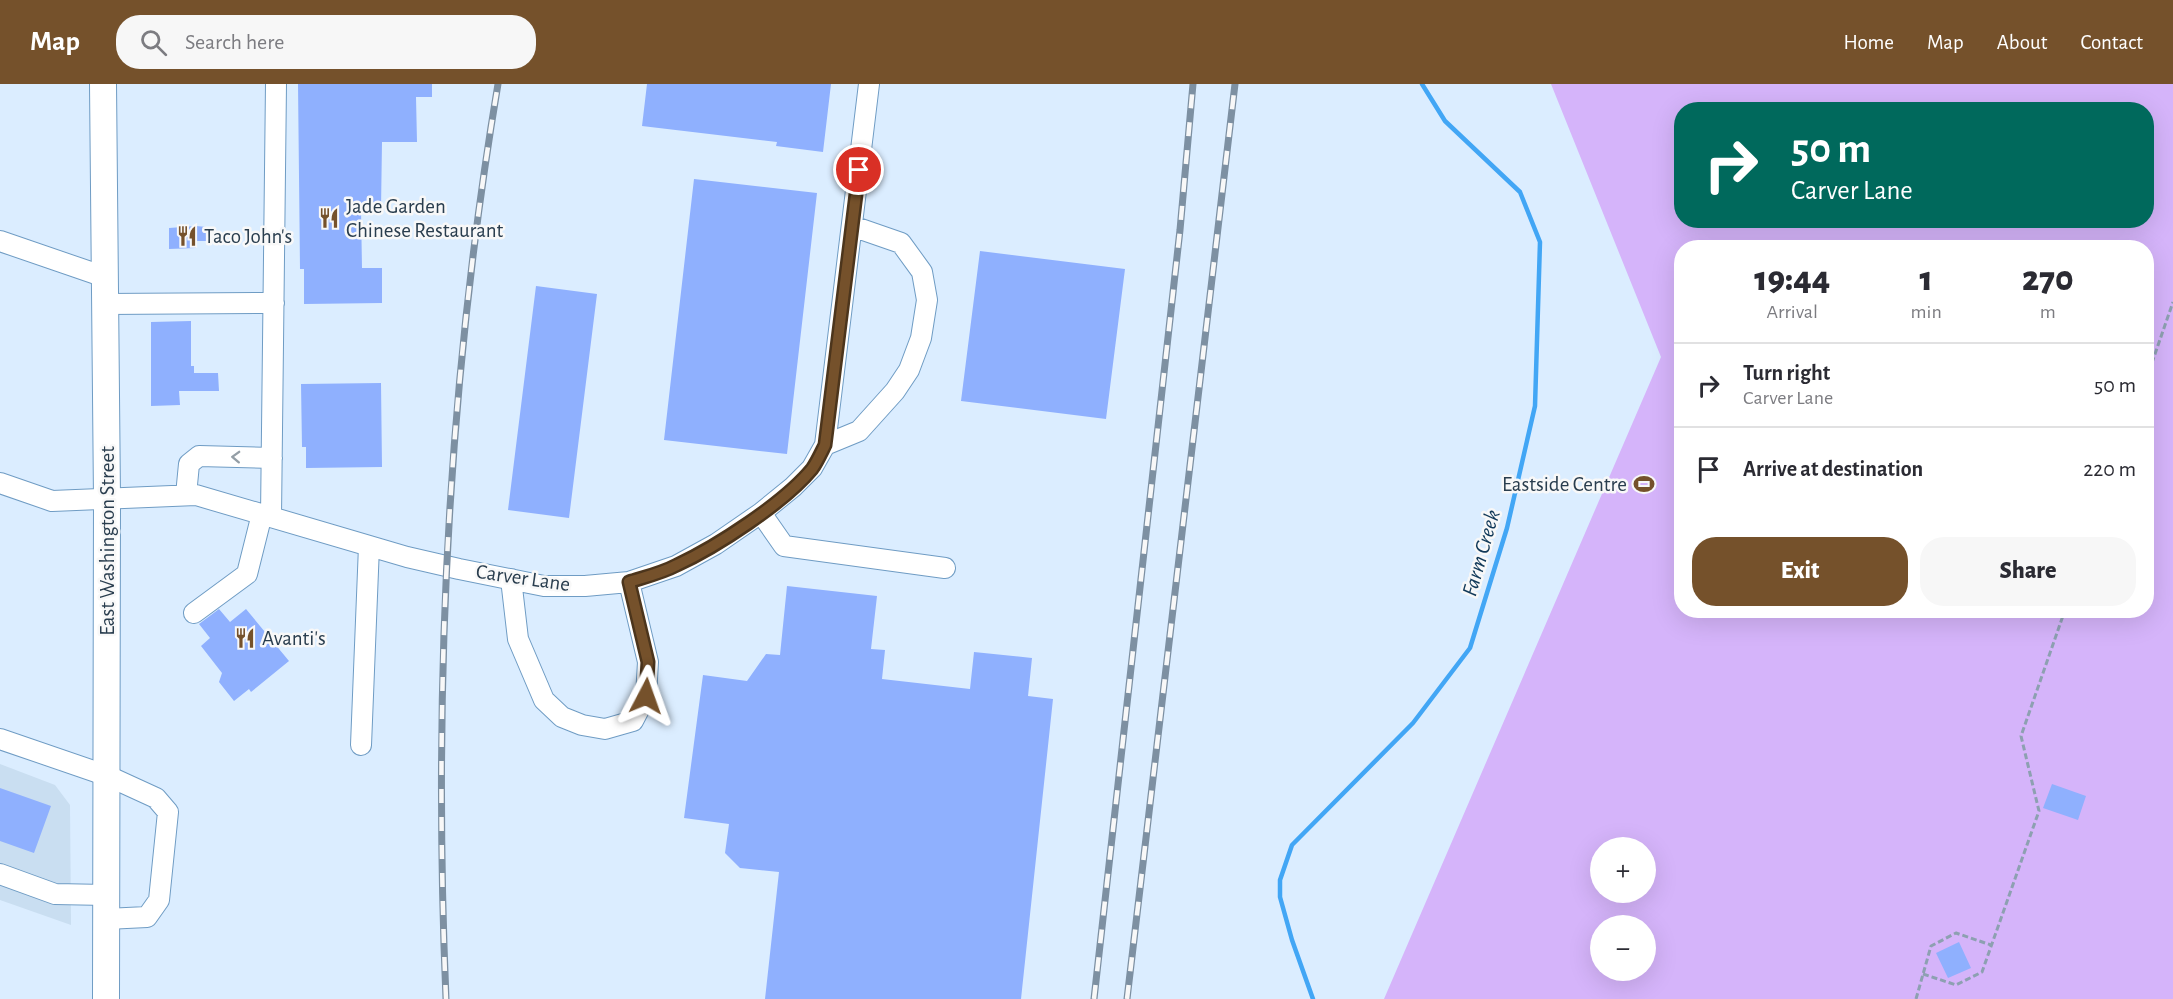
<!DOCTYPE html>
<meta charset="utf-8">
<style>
body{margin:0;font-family:"Alegreya Sans",sans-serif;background:#f7f7f7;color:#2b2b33;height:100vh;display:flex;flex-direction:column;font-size:22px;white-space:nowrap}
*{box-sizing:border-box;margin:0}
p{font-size:20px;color:#7c7c81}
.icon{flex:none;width:33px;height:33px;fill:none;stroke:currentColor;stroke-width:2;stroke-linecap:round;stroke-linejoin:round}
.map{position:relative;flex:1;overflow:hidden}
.side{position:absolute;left:1674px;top:156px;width:480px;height:378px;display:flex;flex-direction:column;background:#fff;border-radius:24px;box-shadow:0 6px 24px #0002}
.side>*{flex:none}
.top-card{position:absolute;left:1674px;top:18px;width:480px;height:126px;border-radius:24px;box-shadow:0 6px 24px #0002;background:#00695c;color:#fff;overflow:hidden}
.fabs{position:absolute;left:1590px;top:753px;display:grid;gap:12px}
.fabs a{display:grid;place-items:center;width:66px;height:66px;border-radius:50%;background:#fff;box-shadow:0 6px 24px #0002;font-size:30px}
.pin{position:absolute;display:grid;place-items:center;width:51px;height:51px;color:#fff;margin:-26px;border:3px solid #fff;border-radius:50%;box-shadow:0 2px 6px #0007}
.me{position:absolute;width:66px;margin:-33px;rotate:4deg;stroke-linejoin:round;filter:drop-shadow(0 0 4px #0008)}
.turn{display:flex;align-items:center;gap:21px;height:126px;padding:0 18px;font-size:27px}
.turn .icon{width:78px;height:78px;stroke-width:2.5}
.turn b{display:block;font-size:42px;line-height:51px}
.eta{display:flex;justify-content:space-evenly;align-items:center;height:102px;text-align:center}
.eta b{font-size:36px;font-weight:800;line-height:42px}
.action{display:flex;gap:12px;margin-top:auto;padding:12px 18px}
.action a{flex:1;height:69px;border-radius:24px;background:#75512b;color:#fff;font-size:24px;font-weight:800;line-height:69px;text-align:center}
.action a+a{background:#f7f7f7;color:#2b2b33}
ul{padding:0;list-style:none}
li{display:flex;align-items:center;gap:18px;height:84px;padding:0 18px;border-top:2px solid #e1e1e2}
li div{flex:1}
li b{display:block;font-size:22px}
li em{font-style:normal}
header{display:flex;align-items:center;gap:36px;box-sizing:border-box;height:84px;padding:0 30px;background:#75512b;color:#fff}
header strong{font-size:28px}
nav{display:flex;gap:33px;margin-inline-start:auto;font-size:21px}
.search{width:420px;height:54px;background:#f7f7f7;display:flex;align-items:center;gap:15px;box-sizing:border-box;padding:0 21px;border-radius:24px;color:#7c7c81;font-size:22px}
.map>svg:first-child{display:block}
.built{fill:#c9def1}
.green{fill:#d5b4fa;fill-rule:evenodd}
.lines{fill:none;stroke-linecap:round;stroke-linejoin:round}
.stream{stroke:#42a6f5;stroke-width:4.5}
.building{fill:#8fb0fe}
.minor-casing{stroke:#6f9cc4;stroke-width:22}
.major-casing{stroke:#6f9cc4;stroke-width:28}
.path{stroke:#8da0b1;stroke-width:3;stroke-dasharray:6 3;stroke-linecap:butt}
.minor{stroke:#fff;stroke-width:20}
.major{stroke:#fff;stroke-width:26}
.rail-casing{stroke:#7d90a2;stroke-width:7}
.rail{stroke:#f8f8f8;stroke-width:4.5;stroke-dasharray:14;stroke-linecap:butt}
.oneway{stroke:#949ea6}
.route-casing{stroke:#4c351c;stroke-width:15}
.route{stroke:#75512b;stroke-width:10}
.labels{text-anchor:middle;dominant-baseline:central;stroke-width:5;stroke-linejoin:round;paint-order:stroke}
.poi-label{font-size:21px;fill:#293d4e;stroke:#f8f8f8;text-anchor:start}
.street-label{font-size:21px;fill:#293d4e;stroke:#f8f8f8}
.water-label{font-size:22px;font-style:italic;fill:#113959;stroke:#f8f8f8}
</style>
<header>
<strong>Map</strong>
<div class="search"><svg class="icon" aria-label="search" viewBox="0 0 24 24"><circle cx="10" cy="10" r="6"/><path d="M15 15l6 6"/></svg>Search here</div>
<nav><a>Home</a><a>Map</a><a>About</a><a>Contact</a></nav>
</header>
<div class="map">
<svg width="2173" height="915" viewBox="0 0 2173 915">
<rect width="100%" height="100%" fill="#dbedff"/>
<path class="built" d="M0,680L55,701L70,721L71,841L0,816Z"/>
<path class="green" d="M1551,0H2173V915H1384L1661,273ZM1682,26H2146V136H1682ZM1682,164H2146V526H1682ZM1600,764H1646V808H1600ZM1600,842H1646V886H1600Z"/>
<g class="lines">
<path class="stream" d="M1313,915L1292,856L1280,813V796L1292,761L1413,639L1470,564L1507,444L1535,322L1540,158L1520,108L1445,37L1422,0"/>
</g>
<path class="building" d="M298,0H432V13H416L417,58H382L381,125H361L362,184H382V219L304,220V185H300Z
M647,0H831L823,68L776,62L777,58L642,42Z
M694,95L817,109L787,370L664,356Z
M196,142L207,143V157H196V164L169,165V144Z
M980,167L1125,185L1106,335L961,317Z
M536,202L597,210L569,434L508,426Z
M191,237V282H194V289H218L219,307H179L180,321L151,322V238Z
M381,299L382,383L306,384V363H302L301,300Z
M787,502L877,512L871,565L885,566L882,595L970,605L974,568L1032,574L1028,612L1053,615L1021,915H765L779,788L740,784L725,769L729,740L684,734L703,591L747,597L766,570L780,571Z
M219,525L230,538L246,525L289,577L251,608L249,605L234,617L219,598L222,589L201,562L210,554L199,540Z
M2052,700L2086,712L2078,736L2043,724Z
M0,704L51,722L34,769L0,757Z
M1959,858L1971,884L1948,894L1936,869Z"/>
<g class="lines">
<g class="minor-casing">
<path id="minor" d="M0,157L105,193
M105,220L274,219
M825,361L859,347L895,307L909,286L921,254L927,216L922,188L901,159L852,142
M0,399L52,417L196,411L407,473L459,485L544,502H585L629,498L676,482L716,460L761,429L793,403L812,384L825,361L869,0
M186,411L189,380L199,372L272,374
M761,429L784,462L945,484
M271,433L276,0
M511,495L518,555L544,616L562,633L582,641L605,645L633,637L646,612L648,578L629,498
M194,529L247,490L262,430
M0,655L108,692L156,714L168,728L159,816L147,833L106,835
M361,661L369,462
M0,790L55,810L106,811"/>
</g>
<g class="major-casing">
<path id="major" d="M103,0L107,415L106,915"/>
</g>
<path class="path" d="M2146,296L2173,218
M1923,890L1956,901L1982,888L2039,727L2021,652L2065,526
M1916,915L1931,862L1956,849L1991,861"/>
<use href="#minor" class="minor"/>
<use href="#major" class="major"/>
<g class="rail-casing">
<path id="rail" d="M446,915C433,609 447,303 498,0
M1094,915L1180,146L1193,0
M1127,915L1235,0"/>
</g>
<use href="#rail" class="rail"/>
</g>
<defs><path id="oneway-chevron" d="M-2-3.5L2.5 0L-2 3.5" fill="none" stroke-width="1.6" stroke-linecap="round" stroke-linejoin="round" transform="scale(1.5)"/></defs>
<use class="oneway" href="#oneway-chevron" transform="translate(236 373) rotate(-178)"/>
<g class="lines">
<g class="route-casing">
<path id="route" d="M646,612L648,578L629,498C645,493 662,489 677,481C716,463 784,419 812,385C817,378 821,369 825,361L859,86"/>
</g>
<use href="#route" class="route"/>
</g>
<defs>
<g id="restaurant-bare" transform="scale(1.62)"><path d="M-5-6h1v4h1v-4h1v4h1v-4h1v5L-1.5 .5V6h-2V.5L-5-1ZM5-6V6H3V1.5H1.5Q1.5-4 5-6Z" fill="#75512b" stroke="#f8f8f8" stroke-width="2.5" paint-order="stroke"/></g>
<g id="stadium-bare" transform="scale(1.62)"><path d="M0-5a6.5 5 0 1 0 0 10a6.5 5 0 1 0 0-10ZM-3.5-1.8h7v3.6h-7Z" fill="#75512b" stroke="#f8f8f8" stroke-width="2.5" paint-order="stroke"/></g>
</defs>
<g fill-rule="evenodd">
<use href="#restaurant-bare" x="329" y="134"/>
<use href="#restaurant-bare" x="187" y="152"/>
<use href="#stadium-bare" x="1644" y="400"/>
<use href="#restaurant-bare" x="245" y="554"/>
</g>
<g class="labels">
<g class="poi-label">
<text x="346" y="122">Jade Garden<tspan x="346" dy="24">Chinese Restaurant</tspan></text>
<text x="204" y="152">Taco John's</text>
<text x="1627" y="400" text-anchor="end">Eastside Centre</text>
<text x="262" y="554">Avanti's</text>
</g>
<g class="street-label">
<text transform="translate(107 457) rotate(-90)">East Washington Street</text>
<text transform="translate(523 494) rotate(8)">Carver Lane</text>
</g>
<g class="water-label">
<text transform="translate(1481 469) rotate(-74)">Farm Creek</text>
</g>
</g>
</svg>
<div class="fabs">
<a>+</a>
<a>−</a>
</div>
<div class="pin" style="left:859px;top:86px;background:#d93025"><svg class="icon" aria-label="arrive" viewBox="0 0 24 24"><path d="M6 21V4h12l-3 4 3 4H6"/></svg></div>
<svg class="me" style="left:646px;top:612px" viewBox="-20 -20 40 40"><path d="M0-17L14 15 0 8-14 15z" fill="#75512b" stroke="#fff" stroke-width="4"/></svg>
<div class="top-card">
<div class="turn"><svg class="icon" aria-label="right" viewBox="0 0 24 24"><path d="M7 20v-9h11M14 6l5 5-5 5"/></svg><div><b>50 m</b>Carver Lane</div></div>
</div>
<section class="side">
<div class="eta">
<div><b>19:44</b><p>Arrival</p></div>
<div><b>1</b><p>min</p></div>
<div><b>270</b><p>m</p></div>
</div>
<ul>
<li><svg class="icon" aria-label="right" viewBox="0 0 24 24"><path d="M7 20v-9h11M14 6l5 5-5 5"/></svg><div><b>Turn right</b><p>Carver Lane</p></div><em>50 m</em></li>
<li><svg class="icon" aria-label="arrive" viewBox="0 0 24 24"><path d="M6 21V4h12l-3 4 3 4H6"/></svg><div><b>Arrive at destination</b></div><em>220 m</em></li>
</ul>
<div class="action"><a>Exit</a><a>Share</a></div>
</section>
</div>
